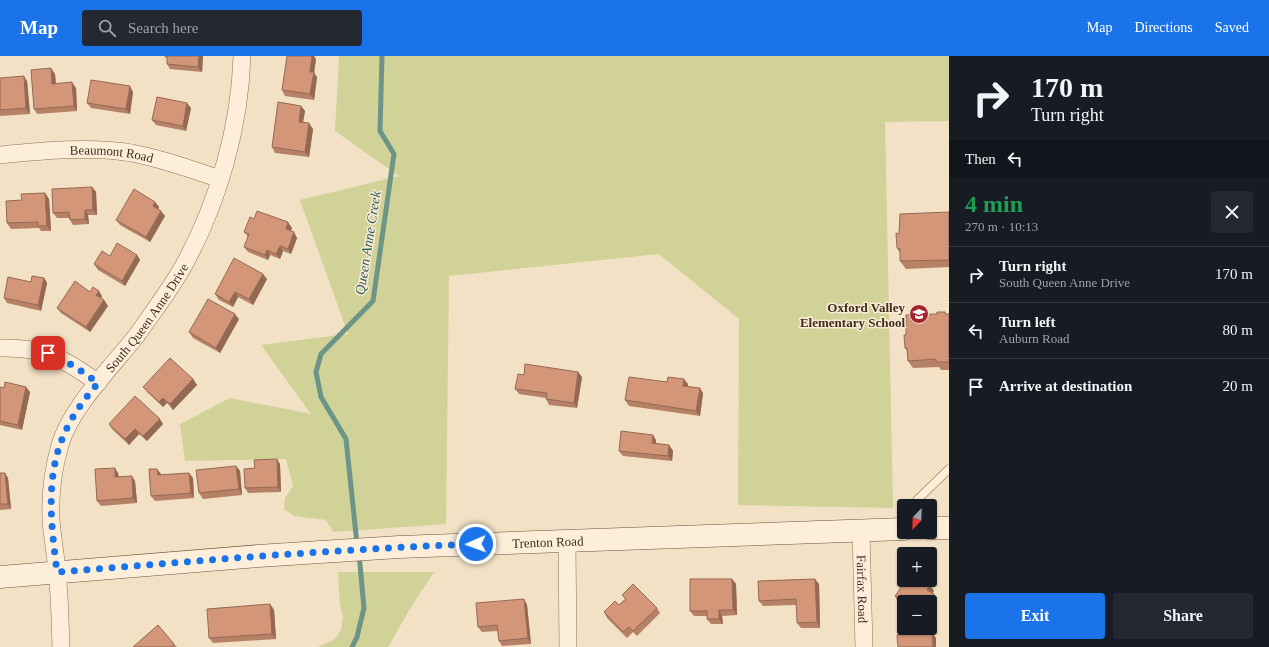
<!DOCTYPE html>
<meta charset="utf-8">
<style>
body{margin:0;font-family:Georgia,serif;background:#242831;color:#f1f3f6;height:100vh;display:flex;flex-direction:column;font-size:15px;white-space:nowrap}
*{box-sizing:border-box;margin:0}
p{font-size:13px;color:#9ea1a6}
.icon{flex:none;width:22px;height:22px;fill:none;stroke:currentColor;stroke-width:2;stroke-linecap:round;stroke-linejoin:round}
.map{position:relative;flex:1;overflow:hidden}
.details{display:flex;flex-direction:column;background:#171b24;width:320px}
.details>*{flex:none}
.guide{background:#171b24;color:#f1f3f6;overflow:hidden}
.needle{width:26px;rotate:203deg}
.buttons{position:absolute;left:897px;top:443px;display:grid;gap:8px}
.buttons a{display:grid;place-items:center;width:40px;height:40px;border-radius:4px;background:#171b24;box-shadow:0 1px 3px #0004;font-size:20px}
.pin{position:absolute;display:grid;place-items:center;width:34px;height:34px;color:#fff;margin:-17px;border-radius:8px;box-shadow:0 2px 6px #0006}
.me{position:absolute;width:44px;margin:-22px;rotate:268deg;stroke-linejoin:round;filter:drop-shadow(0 0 3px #0008)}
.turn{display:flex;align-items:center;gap:14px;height:84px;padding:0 16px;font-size:18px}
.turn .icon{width:52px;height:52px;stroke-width:2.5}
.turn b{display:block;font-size:28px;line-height:34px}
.then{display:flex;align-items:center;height:38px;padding:0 16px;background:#0003;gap:8px;font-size:15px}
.round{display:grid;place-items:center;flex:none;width:42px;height:42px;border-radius:4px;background:#242831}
.overview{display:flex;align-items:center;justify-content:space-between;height:68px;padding:0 16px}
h1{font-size:24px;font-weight:800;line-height:30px;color:#1e9e55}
.cta{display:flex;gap:8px;margin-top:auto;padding:8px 16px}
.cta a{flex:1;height:46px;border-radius:4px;background:#1a73e8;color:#fff;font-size:16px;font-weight:800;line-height:46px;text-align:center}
.cta a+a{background:#242831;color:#f1f3f6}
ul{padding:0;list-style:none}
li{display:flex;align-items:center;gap:12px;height:56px;padding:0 16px;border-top:1px solid #363941}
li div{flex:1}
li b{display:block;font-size:15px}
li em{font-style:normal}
header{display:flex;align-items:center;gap:24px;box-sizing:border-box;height:56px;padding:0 20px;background:#1a73e8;color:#fff}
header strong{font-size:19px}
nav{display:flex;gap:22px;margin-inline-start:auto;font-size:14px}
.search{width:280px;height:36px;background:#242831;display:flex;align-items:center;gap:10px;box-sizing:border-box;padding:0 14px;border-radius:4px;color:#9ea1a6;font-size:15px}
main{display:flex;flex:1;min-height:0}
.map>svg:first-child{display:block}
.green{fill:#d0d297}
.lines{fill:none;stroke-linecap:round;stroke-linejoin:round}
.stream{stroke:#6c9587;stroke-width:5}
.service-casing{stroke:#8f7159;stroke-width:9}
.minor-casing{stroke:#8f7159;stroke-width:18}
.secondary-casing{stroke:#71523c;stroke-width:23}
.service{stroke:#fceed9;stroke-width:8}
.minor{stroke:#fceed9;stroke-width:17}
.secondary{stroke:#fceed9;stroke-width:22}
.wall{fill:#b68167}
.shaded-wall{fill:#946954}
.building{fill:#d49678;stroke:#946954}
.route{stroke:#1a73e8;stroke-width:7;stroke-dasharray:0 12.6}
.labels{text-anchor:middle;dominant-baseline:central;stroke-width:3;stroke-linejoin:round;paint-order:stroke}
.street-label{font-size:13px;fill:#3e2b1e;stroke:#f9ebd5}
.poi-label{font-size:13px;font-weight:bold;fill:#3e2b1e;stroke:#f9ebd5;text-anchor:end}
.water-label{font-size:14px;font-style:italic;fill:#2c5f57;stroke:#f9ebd5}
</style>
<header>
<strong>Map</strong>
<div class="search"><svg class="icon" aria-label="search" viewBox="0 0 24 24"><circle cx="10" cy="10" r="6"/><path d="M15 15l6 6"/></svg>Search here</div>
<nav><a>Map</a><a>Directions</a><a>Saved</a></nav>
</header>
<main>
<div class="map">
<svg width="949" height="591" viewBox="0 0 949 591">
<rect width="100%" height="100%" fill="#f2e1c5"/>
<path class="green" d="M339,0H949V65L885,66L893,452L738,449L739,263L659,198L449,220L446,468L333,476L326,464L294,460L284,453L285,442L293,430L286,403L185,405L180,368L230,342L311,358L261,289L348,278L300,144L399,120L335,75Z
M338,516H434L411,551L388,591H318L335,583L341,574L343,561L340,549Z"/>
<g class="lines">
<path class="stream" d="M357,488L346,383L321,341L316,316L321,298L373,245L394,98L380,75L382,0
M352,591L357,581L364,552L359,498"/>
<g class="service-casing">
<path id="service" d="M913,450L917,444L949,413"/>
</g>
<g class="minor-casing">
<g id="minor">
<path id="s1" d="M0,99C41,95 91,90 132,97C162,103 191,113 220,123"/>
<path d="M0,292C43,291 64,302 98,327"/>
<path id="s2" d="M861,475L864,591"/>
<path d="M567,485L568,591"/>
<path id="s3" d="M61,591C60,566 60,542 57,517C56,499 52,481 51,463C50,438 53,413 60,389C71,351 112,311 137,279C153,256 170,234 184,209C218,147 240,71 242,0"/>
</g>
</g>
<g class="secondary-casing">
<g id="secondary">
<path d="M930,472H949"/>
<path id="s4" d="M0,521L258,500L399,491L904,473"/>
</g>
</g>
<use href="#service" class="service"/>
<use href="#minor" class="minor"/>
<use href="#secondary" class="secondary"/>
</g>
<path class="wall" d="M164,0H203L202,16L170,13L167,8V2H166Z
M316,3L314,17L317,21L314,44L285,40L282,34Z
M55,18L56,27L76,32L77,55L37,58L34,53Z
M0,22L27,25L30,58L0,60Z
M133,36L130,58L91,52L87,47Z
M301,50L305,55L303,67L313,73L309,101L275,97L272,91Z
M191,52L186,75L156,69L152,64Z
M92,131L96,136L97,159H88L89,168L73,169L70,164L69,162H57L53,157Z
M45,137L49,143L51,175H41L39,172L11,173L7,167L22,144Z
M155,146L159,151L158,153L165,160L150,186L120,169L116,164Z
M949,156V211L906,213L900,205V197L897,192L899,178Z
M254,163L292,172L291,175L297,182L291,198L283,195L280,203L270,199L268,204L248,196L244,191L248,181L244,176Z
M137,199L140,204L125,230L98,214L94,208L110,200Z
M44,222L47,227L41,255L7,247L4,242L31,226Z
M267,223L253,249L238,241L233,251L219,244L215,238Z
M90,236L102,240L101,242L104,244L108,250L90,276L61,257L57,252Z
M937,258H949V314H941L939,311L913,312L908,305L907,295L905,292L906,279Z
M239,263L220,297L193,282L189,276Z
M578,316L582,321L577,352L549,349L546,343V342L519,338L515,333L524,319Z
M193,323L197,329L173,354L167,347L163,351L147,336L143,331Z
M688,328V330L703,337L700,360L629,350L625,344Z
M0,331L30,336L22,374L0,369Z
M109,368H163L147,385L139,378L129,389L112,373Z
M656,384V388L669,389L673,395L672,405L623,400L619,395Z
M280,408L281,436L248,437L245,432L255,412Z
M236,410L240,415L242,439L203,443L199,437Z
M157,413L161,419L189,417L193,422L194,442L155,445L151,440Z
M0,417L8,422L11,453L0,454Z
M118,417L119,421L135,425L137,447L101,450L97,445Z
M732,523L736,528L737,559L722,560L723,568H711L707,563V560H694L690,555Z
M819,528L820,572H801L797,567V549L763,550L759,545Z
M930,529L934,535L932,537L937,543L930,553V546H904V550L898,546L895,540Z
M622,539L657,552L660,557L637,580L633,576L627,582L607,562L604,556L619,549L625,543Z
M524,543L527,549L531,588L502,590L499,585L498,575L482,576L478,571Z
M270,548L274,554L276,583L213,587L209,582Z
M930,556L937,558V570H930Z
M174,588L177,591H133Z"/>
<path class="shaded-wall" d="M199,0H203L202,16L198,11Z
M312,0H314L316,3L314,17L317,21L314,44L310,38V16Z
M51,12L55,18L56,33L52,28Z
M24,20L27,25L30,58L26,52Z
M72,26L76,32L77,55L74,50Z
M130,30L133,36L130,58L126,53Z
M187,47L191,52L186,75L183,70Z
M301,50L305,55L302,71L299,66Z
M309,67L313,73L309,101L305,96Z
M92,131L96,136L97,159L93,154Z
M45,137L49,143L51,175L47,170Z
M155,146L159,151L157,156L153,150Z
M85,154L88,159L89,168L85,163Z
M161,155L165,160L150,186L146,181Z
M288,166L292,172L289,178L286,173Z
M294,176L297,182L291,198L288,193Z
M280,190L283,195L280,203L276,198Z
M267,194L270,199L268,204L265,199Z
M137,199L140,204L125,230L122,225Z
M263,218L267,223L253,249L249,243Z
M44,222L47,227L41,255L38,249Z
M99,235L102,240L100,244L96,239Z
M235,236L238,241L233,251L229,246Z
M104,244L108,250L90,276L86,271Z
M235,258L239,263L220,297L216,292Z
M578,316L582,321L577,352L574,347Z
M193,323L197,329L173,354L170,348Z
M684,323L688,328L687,335L683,330Z
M26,331L30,336L22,374L18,369Z
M700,332L703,337L700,360L696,355Z
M163,342L167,347L163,351L159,346Z
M160,363L163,368L147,385L143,380Z
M135,373L139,378L129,389L125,383Z
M653,379L656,384L655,392L652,387Z
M669,389L673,395L672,405L668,400Z
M277,403L280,408L281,436L278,431Z
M236,410L240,415L242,439L239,433Z
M115,412L118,417L119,426L115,421Z
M157,413L161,418L162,424L158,419Z
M5,417L8,422L11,453L8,448Z
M189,417L193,422L194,442L191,437Z
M132,420L135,425L137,447L133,442Z
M732,523L736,528L737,559L733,554Z
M815,523L819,528L820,572L817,566Z
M930,529L934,535L931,539L927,534Z
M934,538L937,543L930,553V546H928Z
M524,543L527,549L531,588L528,582Z
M270,548L274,554L276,583L272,578Z
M719,554L722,560L723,568L719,563Z
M935,556L937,558V570L935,568Z
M924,572H926L928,574V582L924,577Z
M932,577L936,582V591H933Z"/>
<path class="building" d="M167,0H199L198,11L167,8Z
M287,0H312L310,16H314L310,38L282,34Z
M51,12L52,28L72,26L74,50L34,53L31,14Z
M24,20L26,52L0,54V22Z
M91,24L130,30L126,53L87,47Z
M157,41L187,47L183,70L152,64Z
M278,46L301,50L299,66L309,67L305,96L272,91Z
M92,131L93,154H85V163L70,164L69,156L53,157L52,133Z
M134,133L155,146L153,150L161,155L146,181L116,164Z
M45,137L47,170H38V166L7,167L6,145L22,144L21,138Z
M257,155L288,166L286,173L294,176L288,193L280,190L276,198L267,194L265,199L244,191L249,178L244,176L250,161L254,163Z
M949,156V204L900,205V193L897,192L896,177L899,178L900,158Z
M117,187L137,199L122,225L94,208L102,195L110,200Z
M234,202L263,218L249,243L235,236L229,246L215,238Z
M32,220L44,222L38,249L4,242L8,221L31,226Z
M75,225L90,236L93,231L99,235L96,239L104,244L86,271L57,252Z
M208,243L235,258L216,292L189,276Z
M937,256H945V258H949V306H936V303L908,305L907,292H905L904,279H906V259L937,258Z
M170,302L193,323L170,348L163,342L159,346L143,331Z
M525,308L578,316L574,347L546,343L547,337L515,333L518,318L524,319Z
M629,321L667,326L668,321L684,323L683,330L700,332L696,355L625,344Z
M5,326L26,331L18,369L0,365V331L4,332Z
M135,340L160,363L143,380L135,373L125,383L109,368Z
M621,375L653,379L652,387L669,389L668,400L619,395Z
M277,403L278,431L245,432L244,413L255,412L254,404Z
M236,410L239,433L199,437L196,414Z
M115,412V421L132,420L133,442L97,445L95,413Z
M149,413H157L158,419L189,417L191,437L151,440Z
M0,417H5L8,448H0Z
M690,523H732L733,554H719V563H707V555H690Z
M815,523L817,566L797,567L796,543L759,545L758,525Z
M906,524H923L930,529L927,534L934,538L928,546H904V547L895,540Z
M633,528L657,552L633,575L629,571L623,576L604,556L615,545L619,549L626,543L622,539Z
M524,543L528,582L499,585L497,569L478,571L476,547Z
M270,548L272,578L209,582L207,553Z
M930,556H935V568H930Z
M158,569L174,588L171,591H133Z
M905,572H924V577H932L933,591H898L897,579L906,578Z"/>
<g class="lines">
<path class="route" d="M48,297L74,310L98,327C87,340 76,354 68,370C44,416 51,467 57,516C197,505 336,493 476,488"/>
</g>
<defs>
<g id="school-disc" transform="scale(1)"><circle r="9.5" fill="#a4232f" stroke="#f9ebd5"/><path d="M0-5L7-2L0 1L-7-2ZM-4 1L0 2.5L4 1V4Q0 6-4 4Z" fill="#fff"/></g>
</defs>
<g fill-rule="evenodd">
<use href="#school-disc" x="919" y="258"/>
</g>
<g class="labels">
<g class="street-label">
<text stroke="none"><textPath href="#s1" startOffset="112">Beaumont Road</textPath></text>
<text stroke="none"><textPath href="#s3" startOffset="358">South Queen Anne Drive</textPath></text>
<text stroke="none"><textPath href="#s4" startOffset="549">Trenton Road</textPath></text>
<text stroke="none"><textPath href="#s2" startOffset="58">Fairfax Road</textPath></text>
</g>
<g class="poi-label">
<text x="905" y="251">Oxford Valley<tspan x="905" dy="15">Elementary School</tspan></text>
</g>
<g class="water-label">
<text transform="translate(368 187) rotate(-81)">Queen Anne Creek</text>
</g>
</g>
</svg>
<div class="buttons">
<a><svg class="needle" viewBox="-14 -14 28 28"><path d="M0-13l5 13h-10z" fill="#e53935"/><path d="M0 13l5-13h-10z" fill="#9ea1a6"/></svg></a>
<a>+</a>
<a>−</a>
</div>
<div class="pin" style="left:48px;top:297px;background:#d93025"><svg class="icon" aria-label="arrive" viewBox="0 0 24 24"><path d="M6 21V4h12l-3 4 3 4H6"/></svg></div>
<svg class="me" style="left:476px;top:488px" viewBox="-20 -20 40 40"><circle r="17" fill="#1a73e8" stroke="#fff" stroke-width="3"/><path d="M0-11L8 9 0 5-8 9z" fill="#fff"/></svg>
</div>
<section class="details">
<div class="guide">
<div class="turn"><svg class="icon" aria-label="right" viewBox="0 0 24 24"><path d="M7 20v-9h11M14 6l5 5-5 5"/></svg><div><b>170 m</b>Turn right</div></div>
<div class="then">Then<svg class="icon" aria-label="left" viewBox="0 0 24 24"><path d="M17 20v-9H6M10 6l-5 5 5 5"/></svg></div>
</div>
<div class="overview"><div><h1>4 min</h1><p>270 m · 10:13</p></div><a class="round"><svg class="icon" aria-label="close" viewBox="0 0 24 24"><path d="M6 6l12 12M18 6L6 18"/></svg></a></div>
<ul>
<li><svg class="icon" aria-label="right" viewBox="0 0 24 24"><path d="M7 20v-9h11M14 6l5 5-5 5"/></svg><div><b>Turn right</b><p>South Queen Anne Drive</p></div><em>170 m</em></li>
<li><svg class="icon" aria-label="left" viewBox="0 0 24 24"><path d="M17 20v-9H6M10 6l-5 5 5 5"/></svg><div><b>Turn left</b><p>Auburn Road</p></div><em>80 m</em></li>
<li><svg class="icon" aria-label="arrive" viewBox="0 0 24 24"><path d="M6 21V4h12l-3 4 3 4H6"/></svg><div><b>Arrive at destination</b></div><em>20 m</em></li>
</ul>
<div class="cta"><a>Exit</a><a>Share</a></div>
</section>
</main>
